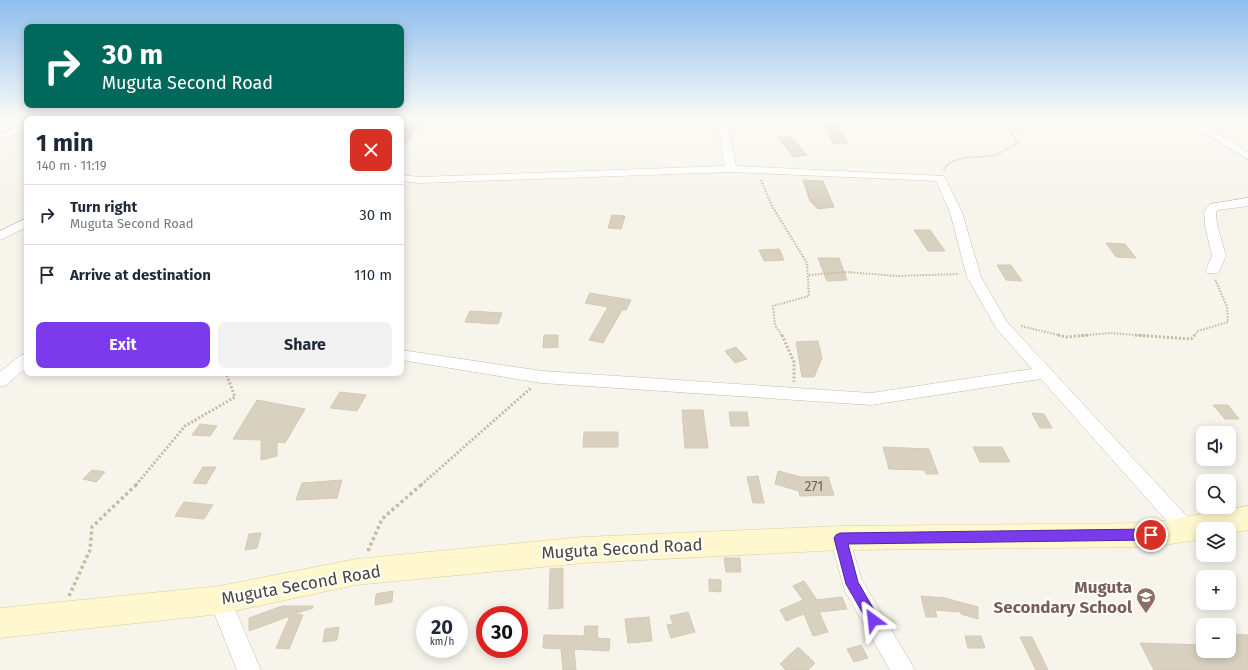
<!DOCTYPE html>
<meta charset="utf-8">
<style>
body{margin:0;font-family:"Fira Sans",sans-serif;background:#f2f2f3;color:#1f2937;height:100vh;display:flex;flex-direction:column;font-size:15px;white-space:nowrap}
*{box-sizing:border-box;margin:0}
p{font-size:13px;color:#747a83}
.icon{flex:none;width:22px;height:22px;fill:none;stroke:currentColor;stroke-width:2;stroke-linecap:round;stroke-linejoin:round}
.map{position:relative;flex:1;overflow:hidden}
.panel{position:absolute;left:24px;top:116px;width:380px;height:260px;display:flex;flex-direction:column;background:#fff;border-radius:8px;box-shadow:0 2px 10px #0003}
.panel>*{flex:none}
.banner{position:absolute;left:24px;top:24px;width:380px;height:84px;border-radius:8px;box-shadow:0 2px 10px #0003;background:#00695c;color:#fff;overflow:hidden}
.controls{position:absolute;left:1196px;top:426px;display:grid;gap:8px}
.controls a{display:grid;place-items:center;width:40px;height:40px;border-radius:8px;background:#fff;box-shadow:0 2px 10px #0003;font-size:20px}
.speed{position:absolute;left:416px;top:606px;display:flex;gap:8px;font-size:20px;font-weight:700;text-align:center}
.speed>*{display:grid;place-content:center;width:52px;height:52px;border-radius:50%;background:#fff;box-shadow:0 2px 10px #0003;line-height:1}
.speed small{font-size:10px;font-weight:400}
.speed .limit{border:6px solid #d22;background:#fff;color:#111}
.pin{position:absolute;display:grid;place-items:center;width:34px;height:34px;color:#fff;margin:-17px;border:2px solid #fff;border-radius:50%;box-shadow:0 1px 4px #0007}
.me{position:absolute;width:44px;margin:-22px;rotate:330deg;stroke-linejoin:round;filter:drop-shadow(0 0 3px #0008)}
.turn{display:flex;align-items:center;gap:14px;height:84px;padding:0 12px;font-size:18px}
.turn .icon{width:52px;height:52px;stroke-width:2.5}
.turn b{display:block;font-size:28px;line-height:34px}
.round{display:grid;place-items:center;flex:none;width:42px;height:42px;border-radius:8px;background:#f2f2f3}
.head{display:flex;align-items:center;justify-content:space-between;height:68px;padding:0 12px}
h1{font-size:24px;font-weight:700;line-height:30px}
.action{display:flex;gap:8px;margin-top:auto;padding:8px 12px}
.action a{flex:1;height:46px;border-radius:8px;background:#7c3aed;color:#fff;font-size:16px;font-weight:700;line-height:46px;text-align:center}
.action a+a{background:#f2f2f3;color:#1f2937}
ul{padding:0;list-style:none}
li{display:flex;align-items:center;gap:12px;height:60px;padding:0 12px;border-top:1px solid #e0e1e3}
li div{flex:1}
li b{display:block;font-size:15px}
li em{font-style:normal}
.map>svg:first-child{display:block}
.building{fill:#d9d1c0;stroke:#d5cab2}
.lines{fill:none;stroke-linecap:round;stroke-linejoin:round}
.street-casing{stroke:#c3bdad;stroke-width:1}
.secondary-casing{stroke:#d9ce98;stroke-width:1}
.path-far2{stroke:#c6bb9d;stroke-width:2;stroke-dasharray:1.5 1.5;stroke-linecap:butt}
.path-far1{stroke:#c6bb9d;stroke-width:3;stroke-dasharray:2 2;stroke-linecap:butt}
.path{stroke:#c6bb9d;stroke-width:3.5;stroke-dasharray:3 3;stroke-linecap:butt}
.street{fill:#fff;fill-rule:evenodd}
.secondary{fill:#fff7cd;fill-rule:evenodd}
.route{fill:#7c3aed;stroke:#51269a}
.labels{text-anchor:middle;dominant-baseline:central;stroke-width:4;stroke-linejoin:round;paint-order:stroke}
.near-number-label{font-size:14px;fill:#6f695a}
.near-street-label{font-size:17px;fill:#4c4638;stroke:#fff}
.near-education-label{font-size:17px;font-weight:bold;fill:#785e54;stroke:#fff;text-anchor:end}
</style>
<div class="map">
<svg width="1248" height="670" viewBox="0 0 1248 670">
<rect width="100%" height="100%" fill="#f6f4eb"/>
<path class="building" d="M417,119H425L401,150V132Z
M823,124H836L848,143L834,144Z
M777,137H791L807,155L794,157Z
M803,180L823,181L834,207L818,209L810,201Z
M612,215L625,216L621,229L608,228Z
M914,230H930L945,251H928Z
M1106,243L1125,244L1136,258L1116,257Z
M779,249L784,260L764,261L759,250Z
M818,258H839L847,280L827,281Z
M997,265H1011L1022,281L1006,280Z
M590,293L631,300L626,310H622L603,343L589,340L608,307L585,303Z
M470,311L502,313L498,324L465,322Z
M544,335H558V347L543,348Z
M818,341L822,358L814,377H802L796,342Z
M736,347L747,359L735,363L725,351Z
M340,392L366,395L357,411L330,408Z
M257,400L305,409L285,443L277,442V456L261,460V440L233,439Z
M1213,405H1228L1239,419H1225Z
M682,410H703L708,448H685Z
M729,412H747L749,426H731Z
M1032,413L1044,414L1052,428H1040Z
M200,424L217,426L210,436L192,435Z
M584,432H618V447H583Z
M883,447L929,449L938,474H926L924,470L889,469Z
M973,447H1002L1010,462H980Z
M203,467H216L206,484L193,483Z
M92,470L105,472L96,482L83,479Z
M778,471L801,477H828L834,495L800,496L799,491L775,484Z
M758,476L764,503H753L747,477Z
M342,480L337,498L296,500L302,483Z
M184,502L213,505L204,519L175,516Z
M261,533L257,548L245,550L249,534Z
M724,558H740L741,572H726Z
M563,568V608L549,609L550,569Z
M709,579L721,580V592L709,591Z
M804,581L817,600L842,597L847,609L819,612L828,632L813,636L804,614L786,621L780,610L803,600L793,586Z
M393,591L392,602L375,605L376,594Z
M921,596L945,598L978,607V619L961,614V612L935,610L937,617H926Z
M282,606H313V608L294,614L303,615L289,649L276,648L290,616L249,631V618Z
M688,612L695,632L671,638L667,625L673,624L670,616Z
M649,617L652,641L628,643L625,619Z
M585,626H598L597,638L610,639L609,651L574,649L576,670H563L561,649L543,648L544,635L584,636Z
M339,627L337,640L323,642L325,629Z
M1229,634L1248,635V670H1154L1140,643L1203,645V651H1229Z
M965,636H981L985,648H968Z
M1020,637H1032L1048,670H1036Z
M861,645L868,658L854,662L847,649Z
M798,647L815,663L808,670H786L780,664Z"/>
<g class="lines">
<g class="street-casing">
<path id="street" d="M717,119H727L736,166L944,176L962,212L981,277L1007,322L1194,524L1197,530L1194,536L1187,539L1180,536L1041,379L871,405L542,383L401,360V350L542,371L871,393L1032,369L996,328L967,277L950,212L936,181L731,172L420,183L401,181V175L420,177L725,166Z
M1181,119H1192L1248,152V159Z
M27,124V130L0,140V134Z
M1248,198V206L1218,210L1216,212L1217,225L1226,256L1218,273H1208L1206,270L1212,256L1205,225L1204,212L1210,204Z
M27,218V227L0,240V231Z
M27,354V367L6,385L0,387V372L21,355Z
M840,529L847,532L862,580L915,670H890L845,591L830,538L833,532Z
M220,590L228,593L261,670H237L209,600L212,593Z"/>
</g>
<g class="secondary-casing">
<path id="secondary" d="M1248,506V530L1229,534V529H1203V539L1151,547L840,550L583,563L356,585L220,614L0,638V608L220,586L356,559L583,537L840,526L1151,523Z"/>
</g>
<path class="path-far2" d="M944,170C952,153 983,159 996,155C1003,152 1011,147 1018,143L1011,133L1028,121V119
M761,180L772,206L807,263L809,296L773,306L775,325L782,336
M809,275L847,272L897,276L959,274
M1021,326L1062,336
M1078,336L1109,333L1149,336
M1194,336L1198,331L1228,322L1227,307L1215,279"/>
<path class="path-far1" d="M782,335L794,362V382
M1058,335L1066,337L1088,335
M1135,335L1191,339L1195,335
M136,485L185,426L235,397L226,373
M421,485L531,388"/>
<path class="path" d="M368,551L382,519L422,484
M69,596L90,550L92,527L137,484"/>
<use href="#street" class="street"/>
<use href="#secondary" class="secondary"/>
</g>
<linearGradient id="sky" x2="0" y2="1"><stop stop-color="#8dbeee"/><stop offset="0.56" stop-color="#fbfaf6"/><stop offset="1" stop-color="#fbfaf6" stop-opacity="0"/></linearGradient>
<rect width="1248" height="212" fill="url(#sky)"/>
<path class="route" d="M1151,529L1155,531L1157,535L1155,538L1151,540L848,544L858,582L880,620L878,624L873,626L869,624L846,584L834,538L836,535L840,533Z"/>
<defs>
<g id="school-pin" transform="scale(1)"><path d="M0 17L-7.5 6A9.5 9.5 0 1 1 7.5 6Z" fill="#8d6e63" stroke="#fff"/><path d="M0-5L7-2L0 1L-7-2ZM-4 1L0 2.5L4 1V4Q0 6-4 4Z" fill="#fff"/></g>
</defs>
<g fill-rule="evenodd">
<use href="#school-pin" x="1146" y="597"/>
</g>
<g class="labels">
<g class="near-number-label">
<text x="814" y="486">271</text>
</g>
<g class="near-street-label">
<text transform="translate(622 549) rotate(-3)">Muguta Second Road</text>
<text transform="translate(301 585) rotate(-10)">Muguta Second Road</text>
</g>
<g class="near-education-label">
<text x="1132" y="587">Muguta<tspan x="1132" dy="20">Secondary School</tspan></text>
</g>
</g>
</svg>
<div class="controls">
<a><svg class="icon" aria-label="sound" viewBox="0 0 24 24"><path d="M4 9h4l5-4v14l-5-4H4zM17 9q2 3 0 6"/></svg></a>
<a><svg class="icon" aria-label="search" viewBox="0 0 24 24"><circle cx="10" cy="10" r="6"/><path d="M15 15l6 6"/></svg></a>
<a><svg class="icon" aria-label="layers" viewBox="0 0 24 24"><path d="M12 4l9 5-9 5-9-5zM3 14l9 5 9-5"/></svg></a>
<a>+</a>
<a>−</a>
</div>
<div class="speed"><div>20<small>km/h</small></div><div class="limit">30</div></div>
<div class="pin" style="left:1151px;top:535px;background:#d93025"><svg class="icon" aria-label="arrive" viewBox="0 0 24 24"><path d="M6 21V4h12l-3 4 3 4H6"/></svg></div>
<svg class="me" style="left:873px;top:620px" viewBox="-20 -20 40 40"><path d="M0-17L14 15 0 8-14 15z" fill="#7c3aed" stroke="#fff" stroke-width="4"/></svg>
<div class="banner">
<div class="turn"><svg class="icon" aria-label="right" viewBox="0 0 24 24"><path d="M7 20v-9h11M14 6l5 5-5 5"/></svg><div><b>30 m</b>Muguta Second Road</div></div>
</div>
<section class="panel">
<div class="head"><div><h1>1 min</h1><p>140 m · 11:19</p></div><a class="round" style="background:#d93025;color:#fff"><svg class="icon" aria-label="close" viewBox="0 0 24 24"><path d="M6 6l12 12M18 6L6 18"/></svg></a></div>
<ul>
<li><svg class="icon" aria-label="right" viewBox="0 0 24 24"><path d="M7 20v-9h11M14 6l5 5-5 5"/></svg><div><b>Turn right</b><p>Muguta Second Road</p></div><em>30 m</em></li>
<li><svg class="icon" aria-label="arrive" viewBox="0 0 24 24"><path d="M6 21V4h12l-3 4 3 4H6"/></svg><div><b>Arrive at destination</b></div><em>110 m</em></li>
</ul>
<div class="action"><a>Exit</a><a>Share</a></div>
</section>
</div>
